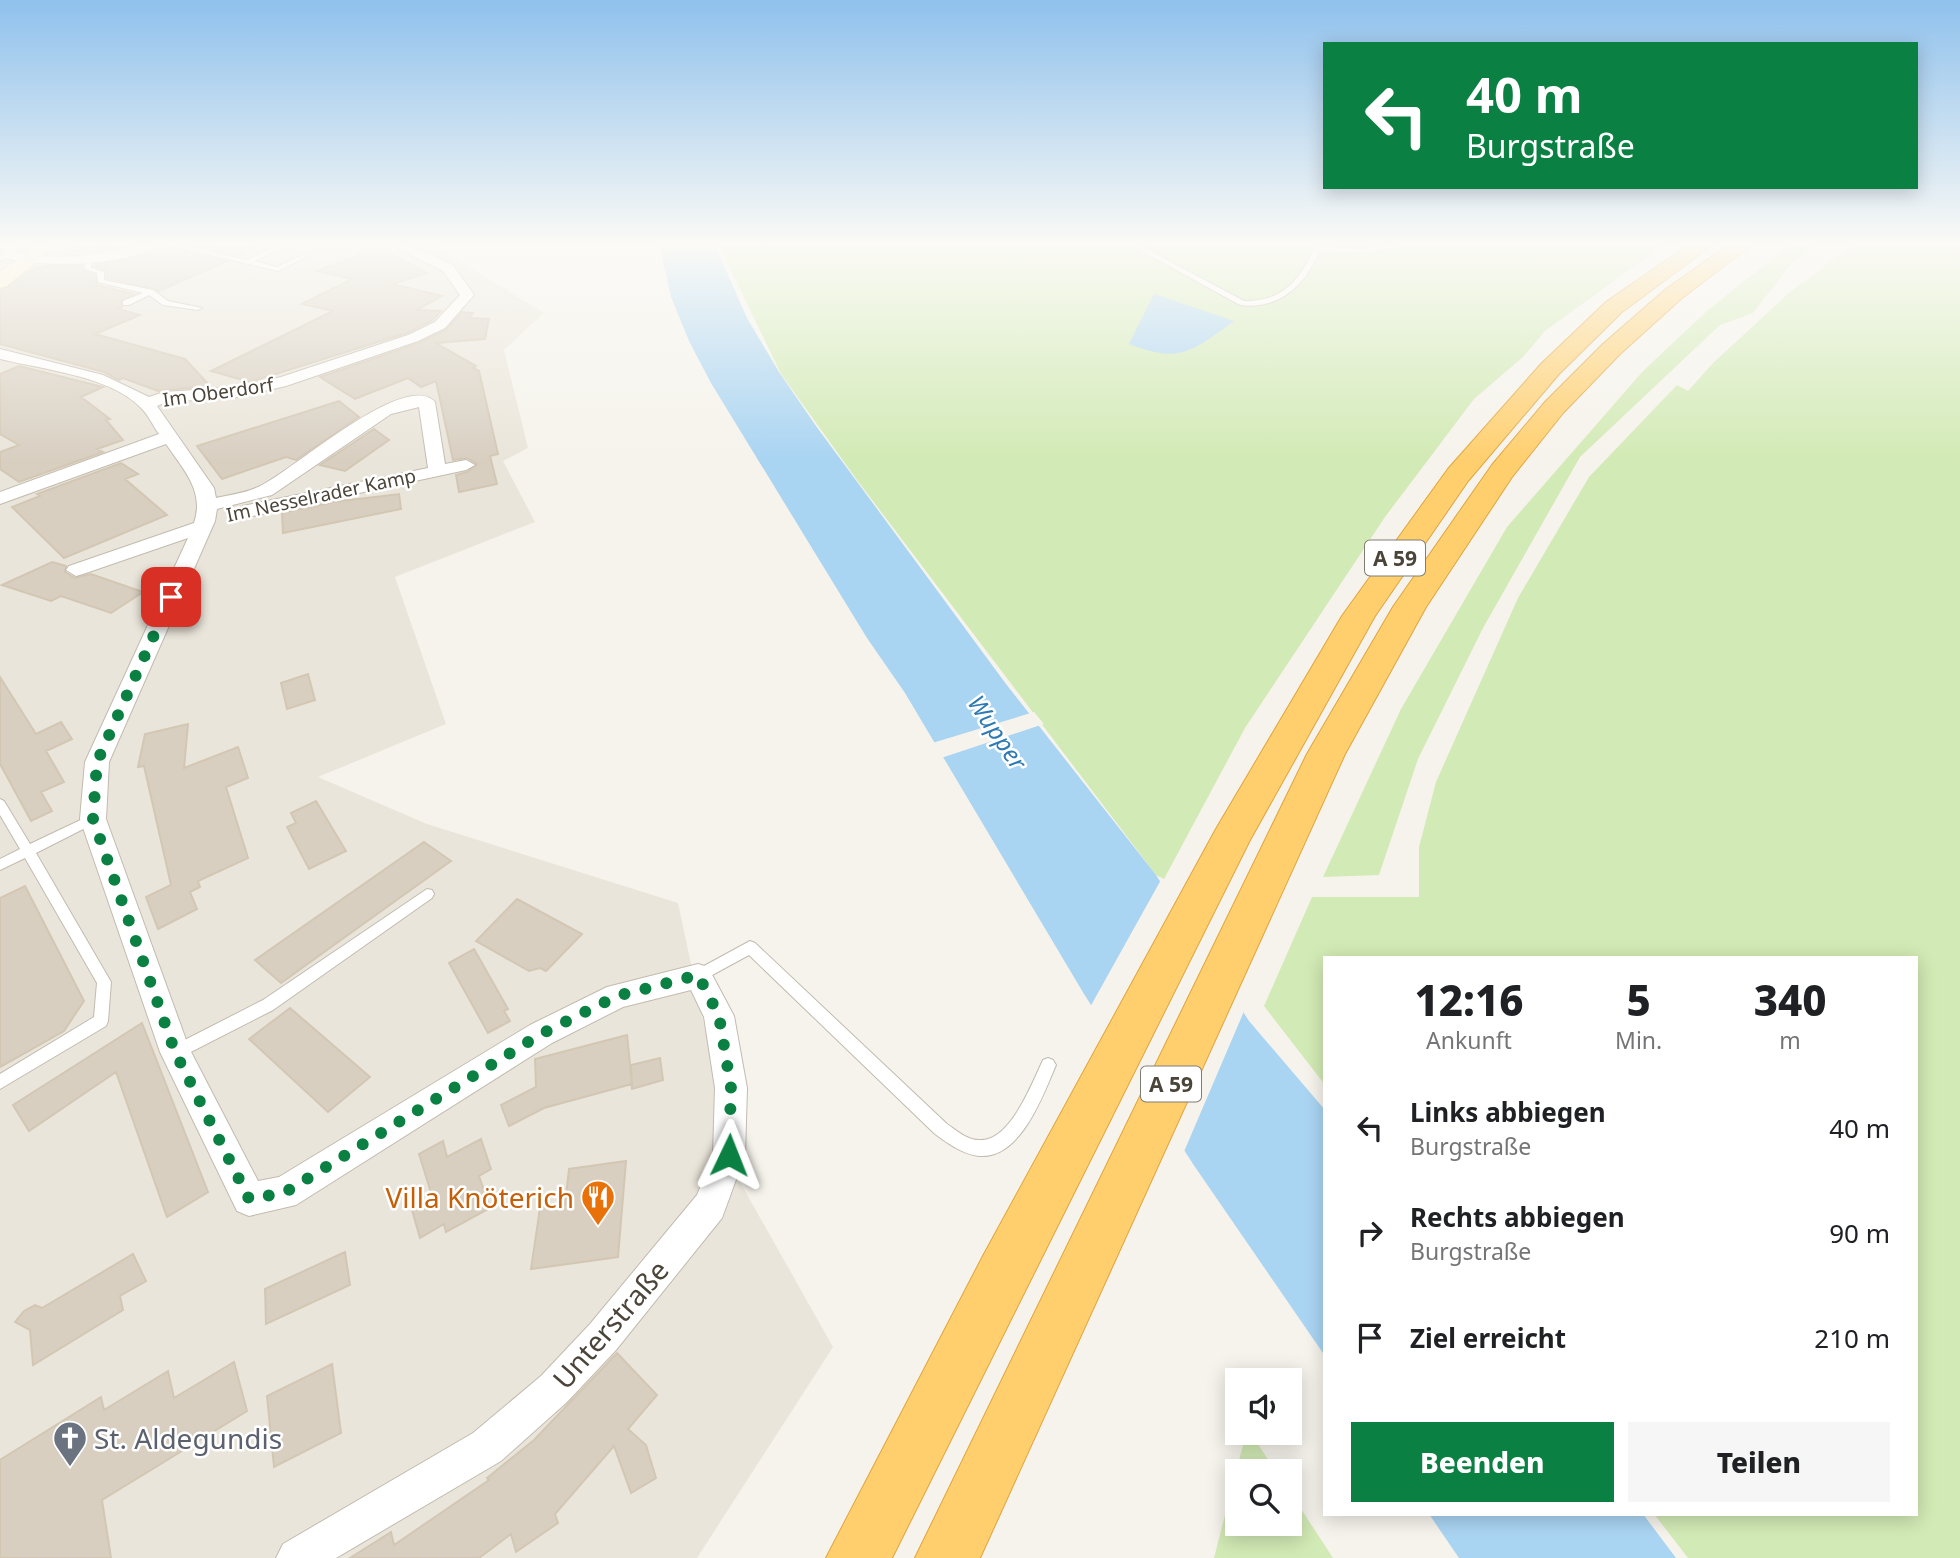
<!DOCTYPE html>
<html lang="de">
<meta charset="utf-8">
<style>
body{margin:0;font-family:"Noto Sans",sans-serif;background:#f6f6f6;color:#202124;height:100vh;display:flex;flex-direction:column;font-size:26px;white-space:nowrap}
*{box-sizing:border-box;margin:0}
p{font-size:23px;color:#757577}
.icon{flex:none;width:38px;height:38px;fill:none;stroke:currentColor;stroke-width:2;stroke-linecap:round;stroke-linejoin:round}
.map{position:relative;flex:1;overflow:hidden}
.details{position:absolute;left:1323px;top:956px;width:595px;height:560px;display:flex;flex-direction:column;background:#fff;border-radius:0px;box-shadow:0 4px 18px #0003}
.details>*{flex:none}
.banner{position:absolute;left:1323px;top:42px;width:595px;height:147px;border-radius:0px;box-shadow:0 4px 18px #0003;background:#0b8043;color:#fff;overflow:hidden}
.fabs{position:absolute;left:1225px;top:1368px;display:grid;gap:14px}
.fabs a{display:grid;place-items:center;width:77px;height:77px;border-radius:0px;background:#fff;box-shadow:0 4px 18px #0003;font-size:35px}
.pin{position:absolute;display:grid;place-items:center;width:60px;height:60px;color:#fff;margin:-30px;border-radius:14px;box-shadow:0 4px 10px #0006}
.me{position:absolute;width:77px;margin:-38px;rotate:2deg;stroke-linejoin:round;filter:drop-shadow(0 0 5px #0008)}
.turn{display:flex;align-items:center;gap:24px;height:147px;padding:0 28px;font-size:32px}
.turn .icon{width:91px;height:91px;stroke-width:2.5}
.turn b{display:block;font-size:49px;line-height:60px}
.eta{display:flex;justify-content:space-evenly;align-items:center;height:119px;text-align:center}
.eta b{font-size:42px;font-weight:800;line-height:49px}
.cta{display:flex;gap:14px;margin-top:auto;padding:14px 28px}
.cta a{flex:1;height:80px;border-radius:0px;background:#0b8043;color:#fff;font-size:28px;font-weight:800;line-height:80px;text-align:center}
.cta a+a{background:#f6f6f6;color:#202124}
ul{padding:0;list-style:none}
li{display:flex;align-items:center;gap:21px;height:105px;padding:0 28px}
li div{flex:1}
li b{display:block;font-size:26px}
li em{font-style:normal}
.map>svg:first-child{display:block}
.residential{fill:#eae5da}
.green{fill:#d2eab5}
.water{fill:#a9d4f2}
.pier{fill:#f6f3ec}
.building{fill:#d8cfc1;stroke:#d3c7b4;stroke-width:2}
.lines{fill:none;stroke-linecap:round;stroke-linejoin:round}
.service-casing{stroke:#c2bbae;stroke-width:2}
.minor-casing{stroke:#c2bbae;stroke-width:2}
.secondary-casing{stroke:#d6c79b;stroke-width:2}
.motorway-casing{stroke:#e0a43c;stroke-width:2}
.service{fill:#fff;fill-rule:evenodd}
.minor{fill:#fff;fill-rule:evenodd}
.secondary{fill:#fff3cd;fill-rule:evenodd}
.motorway{fill:#ffcf6e;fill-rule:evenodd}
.route{stroke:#0b8043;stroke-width:12;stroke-dasharray:0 21.6}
.labels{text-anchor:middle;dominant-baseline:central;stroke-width:5;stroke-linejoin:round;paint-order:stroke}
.far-street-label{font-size:19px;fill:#4b4439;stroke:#fff}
.shield{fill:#fff;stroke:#817c74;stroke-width:2}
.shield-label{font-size:21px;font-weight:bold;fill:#4b4439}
.water-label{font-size:24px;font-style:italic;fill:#2e7ab2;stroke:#fff}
.near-food-label{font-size:28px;fill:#c56008;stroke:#fff;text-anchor:end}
.near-street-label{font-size:28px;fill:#4b4439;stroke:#fff}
.near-worship-label{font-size:28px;fill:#5b616d;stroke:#fff;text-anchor:start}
</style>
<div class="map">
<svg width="1960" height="1558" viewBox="0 0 1960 1558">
<rect width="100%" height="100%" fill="#f6f3ec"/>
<path class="residential" d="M0,243H430L544,313L504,350L528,448L503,461L535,522L395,577L446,724L318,777L427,824L678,903L736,1175L833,1347L697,1558H0Z"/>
<path class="green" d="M718,243H1666L1545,331L1523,357L1474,399L1385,517L1245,728L1164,879L1156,875L857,480L781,374Z
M1792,243H1820L1791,264L1753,313L1720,325L1580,457L1483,628L1418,759L1379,875L1323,877L1401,709L1507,527L1643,371L1708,310Z
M1856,243H1960V1558H1688L1654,1514H1916V957H1325V1085L1264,1006L1312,897H1419V847L1436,782L1518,598L1589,477L1677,385L1688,391L1713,363L1790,292Z
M1246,1433H1251L1276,1472H1237V1524H1290V1492L1333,1558H1214Z"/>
<path class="water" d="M659,243H714L747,318L779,372L816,426L1006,684L1156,875L1249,1021L1325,1110V1356L1193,1164L1084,994L905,693L867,638L711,383L689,341L671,297Z
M1154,294L1234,321C1193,351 1180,364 1129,344Z
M1429,1514H1643L1676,1558H1459Z"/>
<path class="pier" d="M1034,712L1044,724L938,759L929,744Z
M1162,878L1245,1009L1183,1154L1089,1009Z"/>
<path class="building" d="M78,243H108L103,247H116L64,254Z
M185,243H268L239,256Z
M170,248L227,261L159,291L107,278L106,270L94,266Z
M374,249L390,253L427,273L392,284L442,296L417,310L441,311L433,320L407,333L250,382L211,371L333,311L302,304L352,279L317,271Z
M49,266H82L83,271L95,275L97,285L134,294L121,300L122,307L118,309L140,315L95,334L185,359L210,386L158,391L123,378L119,380L104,372L0,344V291L35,268Z
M462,312L473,313L469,318L489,319L485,339L436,343L476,366L473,368L479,371L498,454L490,456L497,484L459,492L456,475L467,472L477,464L467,458L453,460L436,381L421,387L408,378L355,399L320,377L419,343L446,330Z
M19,366L103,387L81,397L110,419L106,420L123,440L97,449L103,452L19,482L0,469V452L19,445L0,434V374Z
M339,401L359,417L296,460L286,457L222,479L197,446Z
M374,429L389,440L345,471L320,465Z
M121,463L138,474L125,479L167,515L64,558L12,507L40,496L37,494Z
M399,494L401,509L283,533L282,513L333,502Z
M52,562L66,566L65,572L75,578L91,574L143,592L111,613L61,596L51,601L2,585Z
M308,674L315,700L287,709L281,683Z
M0,677L36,734L61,722L72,739L46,751L64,782L41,792L52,811L31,821L0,764Z
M188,724L184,768L238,747L248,778L226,787L248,858L198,881L200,887L190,892L197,909L158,929L146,897L171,885L144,766L138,767L145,734Z
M316,801L346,851L309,869L287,827L296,823L291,813Z
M424,842L451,861L281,983L255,960Z
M25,886L84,1001L64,1031L0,1067V898Z
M517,899L582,934L546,971L540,968L529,971L476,941Z
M474,949L508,1009L504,1011L510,1021L488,1033L449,963Z
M290,1008L370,1077L328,1112L249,1039Z
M142,1023L208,1192L167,1217L116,1072L29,1131L13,1105Z
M627,1035L632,1084L544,1108L509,1126L501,1105L536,1087L535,1059Z
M660,1058L663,1080L632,1089L631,1065Z
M481,1139L491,1169L479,1176L490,1208L446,1232L444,1224L420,1238L412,1210L433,1199L419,1154L443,1141L447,1157Z
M626,1161L618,1257L531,1269L540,1208L565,1204L569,1169Z
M345,1252L350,1285L266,1324L265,1289Z
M133,1254L146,1281L120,1296L123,1310L33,1365L30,1330L15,1322L24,1311L35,1305L42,1308Z
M617,1353L657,1395L628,1429L646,1445L656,1478L631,1493L614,1446L555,1514L558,1523L516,1552L511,1534L479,1558H350L391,1532L394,1545L489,1480L487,1478L534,1440Z
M234,1362L247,1411L102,1500L111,1558H0V1460L101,1397L104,1410L168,1371L174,1398Z
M332,1364L341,1433L274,1467L267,1396Z"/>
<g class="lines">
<g class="service-casing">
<path id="service" d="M161,243H173L246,260L276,247L279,249L278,250L254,261L277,267L305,254L310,255L278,271Z
M1127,243H1135L1244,301C1284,302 1303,277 1316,243H1322L1321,247L1360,249L1406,243H1425L1360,253L1319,251C1306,285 1279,310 1240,305Z
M1557,243H1594L1591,245H1560Z
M10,253L12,254V256L0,260V256Z
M88,256L91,258V268L104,272V280L153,290L168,301L202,308L198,310L163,305L149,295L129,305H123V301L143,293L98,282L97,273L85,269V258Z
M0,799L4,801L30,844L89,816H97L99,819L97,822L36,853L111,982L108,1021L106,1026L0,1089V1074L94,1017L97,983L25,858L0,870V859L20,849L0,815Z
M427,889L432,890L434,894L432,898L273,1010L181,1057L176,1059L171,1057L168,1052L171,1047L263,1000Z
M750,941L755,943L947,1124C957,1131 968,1141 981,1140C1011,1140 1032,1083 1043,1060L1048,1058L1053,1060L1056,1065C1043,1095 1021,1159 979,1156C962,1154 949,1144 935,1134L749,955L703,980L698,982L693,980L691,976L693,972Z"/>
</g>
<g class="minor-casing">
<path id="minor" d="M1,243H15L16,252C44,258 72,258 99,253C120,250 138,243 160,243C131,268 41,267 5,258Z
M387,243H405L453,265L474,295L445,328L418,341L286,386L239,397L167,402L157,406L214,488L216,498C229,495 245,493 258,487C290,474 404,369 435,402L445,464L466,460L475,465L466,470L243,518L234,512L243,506L428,468L419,407L391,414L272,495L217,509L215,521L109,762L106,819L189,1048L258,1181L279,1177L530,1025L607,987L698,964L708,967L734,1016L747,1088L745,1155L722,1218L616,1350L567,1402L501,1461L336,1558H276L283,1544L473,1433L541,1376L590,1324L697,1195L713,1155L715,1088L704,1017L691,990L623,1007L552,1043L296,1205L249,1216L237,1211L160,1052L80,819L85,762L188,538L83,574L76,576L66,570L69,566L194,523C205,491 183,469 166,444L0,504V492L159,434C153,426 148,414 140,407C110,376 41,369 0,359V349L103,375L149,397L164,392L239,387L281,377L408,335L435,322L460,295L443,271Z"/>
</g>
<g class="secondary-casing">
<path id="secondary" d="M38,243H59L7,286L0,288V272Z"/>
</g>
<g class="motorway-casing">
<path id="motorway" d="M1691,243H1715L1622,312L1559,374L1468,481L1375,616L1250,840L892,1558H826L983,1256L1216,829L1342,616L1448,469L1541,364L1606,302Z
M1731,243H1754L1682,298L1620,354L1563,413L1512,477L1426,607L1345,754L980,1558H915L1307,754L1393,607L1492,465L1545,402L1603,344L1666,289Z"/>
</g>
<use href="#service" class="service"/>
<use href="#minor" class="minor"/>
<use href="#secondary" class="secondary"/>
<use href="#motorway" class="motorway"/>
</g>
<linearGradient id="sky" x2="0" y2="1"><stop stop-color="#8fc1ec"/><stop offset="0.53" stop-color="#fbfaf6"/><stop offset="1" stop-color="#fbfaf6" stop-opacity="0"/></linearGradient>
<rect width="1960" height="461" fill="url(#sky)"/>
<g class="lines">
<path class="route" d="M171,597L97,762L93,819L175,1052L249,1199L284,1193L541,1034L617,996L698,975L719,1016L731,1088L729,1155"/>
</g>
<defs>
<g id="restaurant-pin" transform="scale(1.75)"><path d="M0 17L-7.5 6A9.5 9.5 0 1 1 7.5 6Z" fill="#e8710a" stroke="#fff"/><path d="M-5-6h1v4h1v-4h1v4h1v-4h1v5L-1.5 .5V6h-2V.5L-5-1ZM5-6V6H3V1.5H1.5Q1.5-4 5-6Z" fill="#fff"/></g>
<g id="church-pin" transform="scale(1.75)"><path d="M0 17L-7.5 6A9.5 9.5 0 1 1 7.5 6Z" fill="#6b7280" stroke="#fff"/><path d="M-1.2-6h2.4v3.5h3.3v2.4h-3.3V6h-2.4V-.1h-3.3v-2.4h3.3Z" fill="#fff"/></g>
</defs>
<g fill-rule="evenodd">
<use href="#restaurant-pin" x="598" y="1197"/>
<use href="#church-pin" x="70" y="1438"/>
</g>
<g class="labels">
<g class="far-street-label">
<text transform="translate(218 392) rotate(-8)">Im Oberdorf</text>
<text transform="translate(321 495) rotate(-12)">Im Nesselrader Kamp</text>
</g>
<g class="shield">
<rect x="1365" y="540.5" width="60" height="35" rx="5"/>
<rect x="1141" y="1066.5" width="60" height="35" rx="5"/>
</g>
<g class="shield-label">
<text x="1395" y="558">A 59</text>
<text x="1171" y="1084">A 59</text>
</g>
<g class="water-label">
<text transform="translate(998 732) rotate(56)">Wupper</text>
</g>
<g class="near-food-label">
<text x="574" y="1197">Villa Knöterich</text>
</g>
<g class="near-street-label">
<text transform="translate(610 1324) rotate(-49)">Unterstraße</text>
</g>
<g class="near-worship-label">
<text x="94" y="1438">St. Aldegundis</text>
</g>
</g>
</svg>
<div class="fabs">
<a><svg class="icon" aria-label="sound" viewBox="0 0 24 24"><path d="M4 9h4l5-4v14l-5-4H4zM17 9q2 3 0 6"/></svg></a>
<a><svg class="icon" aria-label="search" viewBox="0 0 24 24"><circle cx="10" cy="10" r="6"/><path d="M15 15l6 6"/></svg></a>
</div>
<div class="pin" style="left:171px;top:597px;background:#d93025"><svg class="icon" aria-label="arrive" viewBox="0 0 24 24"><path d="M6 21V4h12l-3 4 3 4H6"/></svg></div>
<svg class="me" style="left:729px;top:1155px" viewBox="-20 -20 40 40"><path d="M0-17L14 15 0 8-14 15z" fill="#0b8043" stroke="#fff" stroke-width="4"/></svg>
<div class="banner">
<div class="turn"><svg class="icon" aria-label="left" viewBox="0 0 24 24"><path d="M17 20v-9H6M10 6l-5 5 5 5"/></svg><div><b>40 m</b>Burgstraße</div></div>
</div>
<section class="details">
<div class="eta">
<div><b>12:16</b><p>Ankunft</p></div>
<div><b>5</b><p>Min.</p></div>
<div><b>340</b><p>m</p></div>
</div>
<ul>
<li><svg class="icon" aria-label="left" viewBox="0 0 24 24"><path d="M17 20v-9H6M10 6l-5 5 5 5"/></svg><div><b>Links abbiegen</b><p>Burgstraße</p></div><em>40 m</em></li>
<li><svg class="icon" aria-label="right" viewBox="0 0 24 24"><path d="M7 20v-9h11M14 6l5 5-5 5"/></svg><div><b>Rechts abbiegen</b><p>Burgstraße</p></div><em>90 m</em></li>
<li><svg class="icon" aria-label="arrive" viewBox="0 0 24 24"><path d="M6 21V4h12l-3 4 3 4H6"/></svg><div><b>Ziel erreicht</b></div><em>210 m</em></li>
</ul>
<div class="cta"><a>Beenden</a><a>Teilen</a></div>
</section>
</div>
